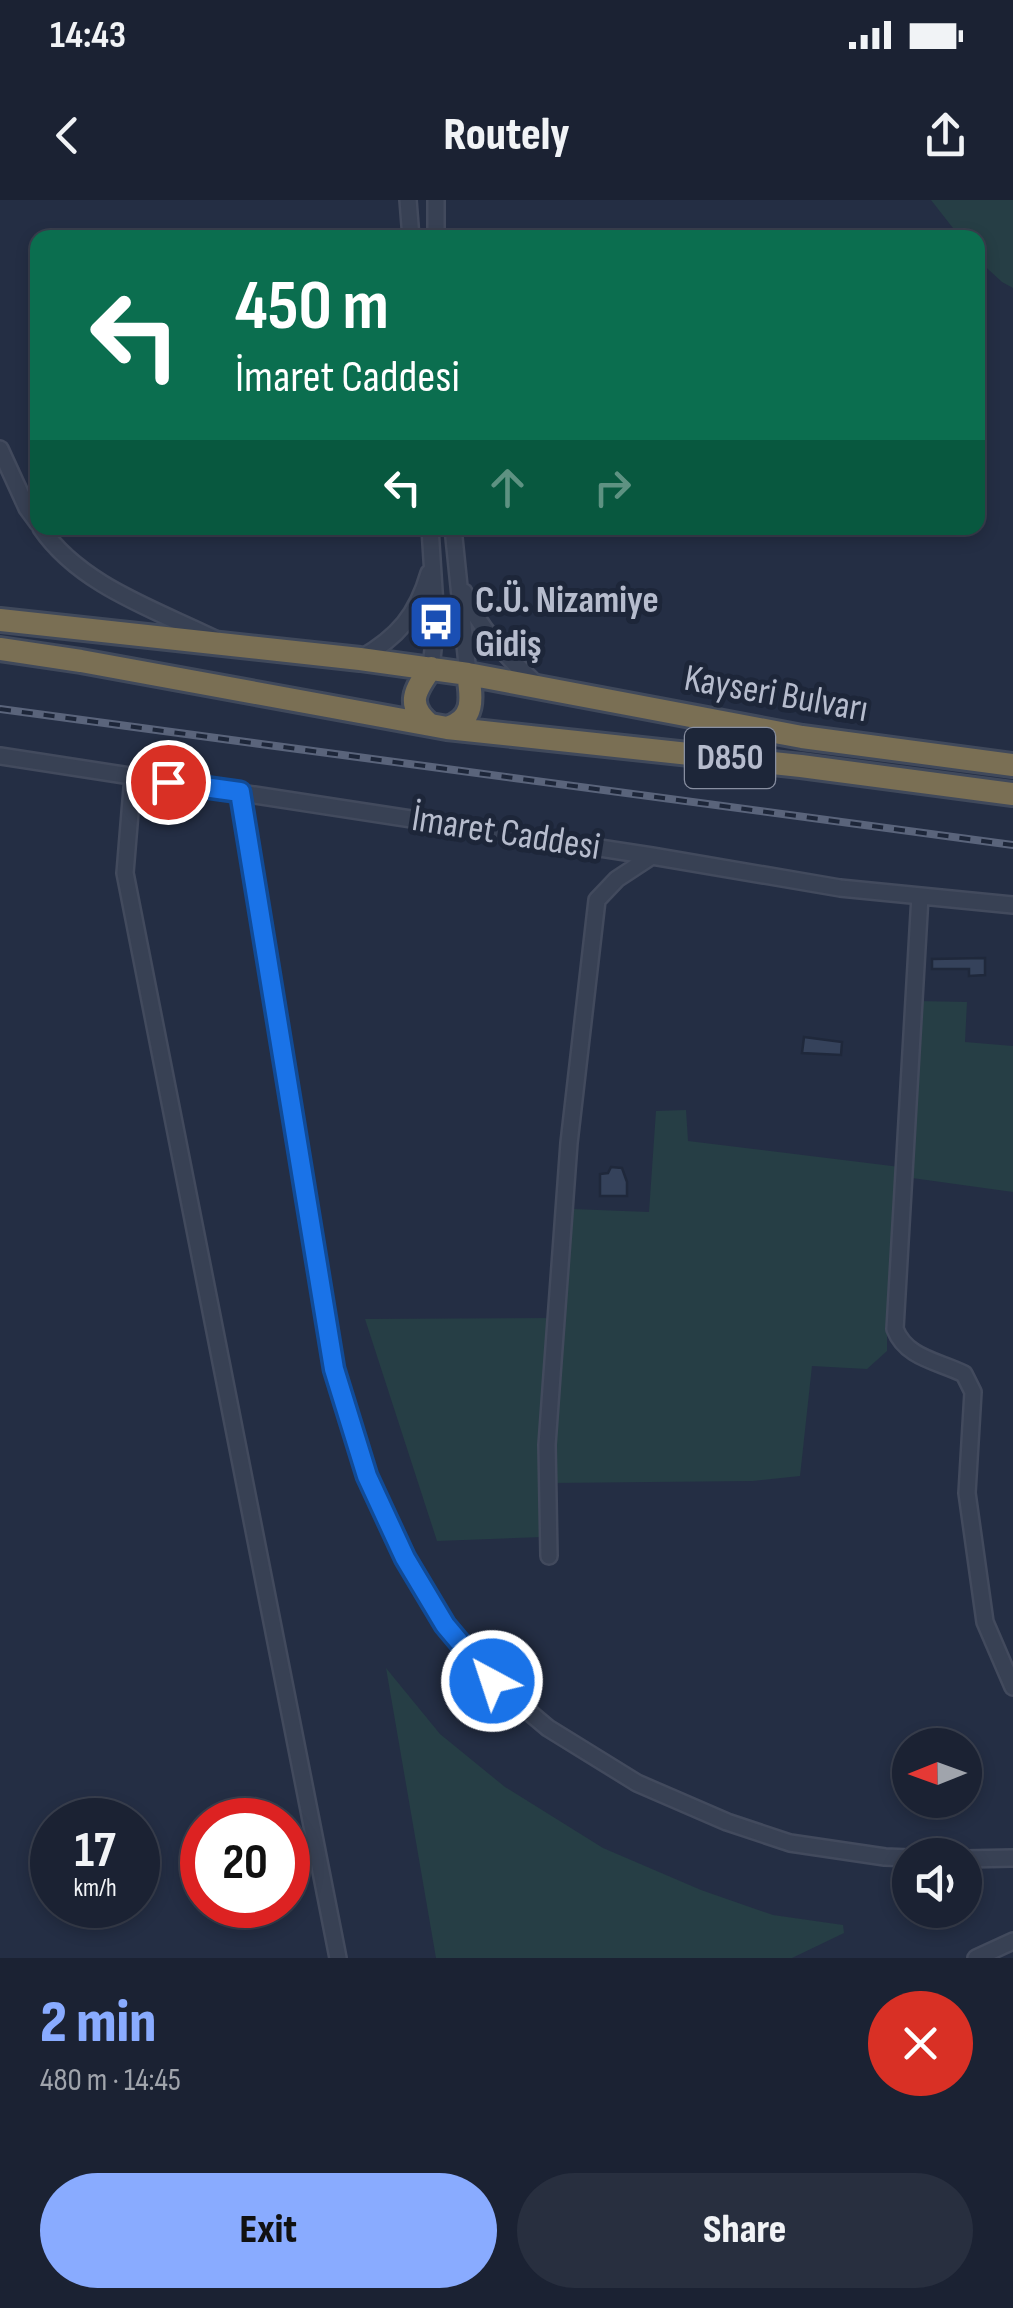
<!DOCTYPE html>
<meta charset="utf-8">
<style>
body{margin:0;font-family:"Sofia Sans Condensed",sans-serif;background:#282f3f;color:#f1f3f6;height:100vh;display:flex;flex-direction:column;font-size:38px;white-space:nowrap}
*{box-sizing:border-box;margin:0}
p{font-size:32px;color:#a0a4ac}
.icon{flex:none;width:55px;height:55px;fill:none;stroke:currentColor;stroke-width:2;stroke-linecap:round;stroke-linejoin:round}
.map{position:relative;height:1758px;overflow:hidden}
.side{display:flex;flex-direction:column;background:#1b2233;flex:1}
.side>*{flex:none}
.top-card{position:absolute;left:30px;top:30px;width:955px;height:305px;border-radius:20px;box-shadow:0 5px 15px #0003,0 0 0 2px #393f4e;background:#0b6e4f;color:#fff;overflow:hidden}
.needle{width:65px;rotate:269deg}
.controls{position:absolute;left:892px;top:1528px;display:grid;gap:20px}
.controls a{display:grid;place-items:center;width:90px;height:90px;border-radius:50%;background:#1b2233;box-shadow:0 5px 15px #0003,0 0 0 2px #393f4e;font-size:50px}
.speed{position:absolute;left:30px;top:1598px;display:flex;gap:20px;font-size:50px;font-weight:700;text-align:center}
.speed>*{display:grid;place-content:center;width:130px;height:130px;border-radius:50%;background:#1b2233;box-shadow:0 5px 15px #0003,0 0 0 2px #393f4e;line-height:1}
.speed small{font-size:25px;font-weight:400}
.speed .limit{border:15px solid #d22;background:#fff;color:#111}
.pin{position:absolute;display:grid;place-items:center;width:85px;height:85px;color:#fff;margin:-42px;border:5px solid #fff;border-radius:50%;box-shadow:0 2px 10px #0007}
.me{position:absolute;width:110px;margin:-55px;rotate:320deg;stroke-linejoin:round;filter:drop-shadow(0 0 8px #0008)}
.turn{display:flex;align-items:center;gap:35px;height:210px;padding:0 40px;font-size:45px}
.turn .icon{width:130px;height:130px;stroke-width:2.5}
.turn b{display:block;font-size:70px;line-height:85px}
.lanes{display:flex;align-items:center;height:95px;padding:0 40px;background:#0003;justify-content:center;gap:50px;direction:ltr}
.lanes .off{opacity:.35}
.round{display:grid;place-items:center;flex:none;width:105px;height:105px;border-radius:52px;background:#282f3f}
.summary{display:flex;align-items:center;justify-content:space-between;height:170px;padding:0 40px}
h1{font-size:60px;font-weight:800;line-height:75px;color:#89abff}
.primary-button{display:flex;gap:20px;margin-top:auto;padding:20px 40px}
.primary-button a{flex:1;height:115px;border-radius:60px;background:#89abff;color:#111;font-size:40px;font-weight:800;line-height:115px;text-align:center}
.primary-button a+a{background:#282f3f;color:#f1f3f6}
.status{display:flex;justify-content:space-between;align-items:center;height:70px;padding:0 50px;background:#1b2233;direction:ltr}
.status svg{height:28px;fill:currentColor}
header{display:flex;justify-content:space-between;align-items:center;height:130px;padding:0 40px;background:#1b2233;font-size:45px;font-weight:800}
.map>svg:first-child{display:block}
.green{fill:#263e45}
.building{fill:#35425b;stroke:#1f283b;stroke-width:2.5}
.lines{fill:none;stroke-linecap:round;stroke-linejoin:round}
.minor-casing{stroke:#424a5d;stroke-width:20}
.highway-casing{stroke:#40495b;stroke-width:28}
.minor{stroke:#384154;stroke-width:15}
.highway{stroke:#7a6f54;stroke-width:22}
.rail-casing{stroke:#5a647b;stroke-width:8}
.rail{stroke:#1d2639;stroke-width:4;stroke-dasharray:11;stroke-linecap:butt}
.route-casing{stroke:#114b97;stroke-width:25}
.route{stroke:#1a73e8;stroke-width:18}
.labels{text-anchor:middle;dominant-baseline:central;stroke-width:10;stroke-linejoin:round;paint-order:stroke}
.shield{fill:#1d2639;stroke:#888fa1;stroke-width:2.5}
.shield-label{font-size:35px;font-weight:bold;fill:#b6bccd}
.poi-label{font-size:38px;font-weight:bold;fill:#b6bccd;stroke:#1d2639;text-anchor:start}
.street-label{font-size:38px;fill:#b6bccd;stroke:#1d2639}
</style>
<div class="status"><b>14:43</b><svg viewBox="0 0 49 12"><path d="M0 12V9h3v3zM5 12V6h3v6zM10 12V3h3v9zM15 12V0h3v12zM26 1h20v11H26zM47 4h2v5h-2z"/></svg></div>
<header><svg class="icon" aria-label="back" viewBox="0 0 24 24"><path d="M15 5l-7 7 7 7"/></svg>Routely<svg class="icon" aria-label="share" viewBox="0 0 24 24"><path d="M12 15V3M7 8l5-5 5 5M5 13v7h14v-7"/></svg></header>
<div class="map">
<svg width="1013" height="1758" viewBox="0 0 1013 1758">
<rect width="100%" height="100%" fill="#242e44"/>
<path class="green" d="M931,0H1013V88L1002,82L978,60V38L960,37Z
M917,801L967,802L965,842L1013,846V992L912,978L901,1126L887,1124V1151L867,1169L812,1166L800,1276L753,1281L551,1283L543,1337L437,1341L365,1119L559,1118L572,1009L649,1012L656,911L686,910L688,941L900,967Z
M386,1468L440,1534L505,1587L603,1648L701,1690L773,1715L843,1725L844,1733L792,1758H436Z"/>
<path class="building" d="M985,758V775L969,776V769H932V759Z
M804,837L842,842L841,855L802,853Z
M611,967L622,968L627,982V996H600V974L608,973Z"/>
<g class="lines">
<g class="minor-casing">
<path id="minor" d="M408,0L411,38
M436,38V0
M0,249L27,308L38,323
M41,328C80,385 154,409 215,439
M430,328L436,422L431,468
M453,328L468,474
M464,392C480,432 508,457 538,486
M360,459C398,437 417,415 429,373
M0,556L652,656L840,688L1013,705
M133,576L125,673L338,1758
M240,592L334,1169L367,1276L405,1358L445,1425L492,1481L548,1528L637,1583L727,1622L790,1643L885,1657L910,1658
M920,696L895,1129C906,1158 938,1161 964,1174L973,1192L967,1293L985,1422L1013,1487
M549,1356L547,1245L552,1175L569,943L597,700L617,679L652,656
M965,1659L1013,1658
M976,1758L1013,1741"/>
</g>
<g class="highway-casing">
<path id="highway" d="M0,420L360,459L468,474L802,537L1013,565
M0,449L81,461L447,528L801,566L1013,594
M430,525C405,505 415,490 431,468
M447,528C475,520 472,498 468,474"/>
</g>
<use href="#minor" class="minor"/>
<use href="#highway" class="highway"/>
<g class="rail-casing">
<path id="rail" d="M0,509L1013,645"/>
</g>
<use href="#rail" class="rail"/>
</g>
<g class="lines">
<g class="route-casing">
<path id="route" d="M168,582L240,592L334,1169L367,1276L405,1358L445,1425L492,1481"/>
</g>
<use href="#route" class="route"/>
</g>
<defs>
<g id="bus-square" transform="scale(2.875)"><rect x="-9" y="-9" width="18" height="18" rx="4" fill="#1a4fb4" stroke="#1d2639"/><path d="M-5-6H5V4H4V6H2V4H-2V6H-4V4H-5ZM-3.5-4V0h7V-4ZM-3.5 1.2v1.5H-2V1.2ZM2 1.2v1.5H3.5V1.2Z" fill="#fff"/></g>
</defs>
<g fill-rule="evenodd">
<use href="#bus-square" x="436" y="422"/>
</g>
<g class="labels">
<rect class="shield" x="685" y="528" width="90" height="60" rx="8"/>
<g class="shield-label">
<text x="730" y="558">D850</text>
</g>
<g class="poi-label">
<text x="475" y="400">C.Ü. Nizamiye<tspan x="475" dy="44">Gidiş</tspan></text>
</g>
<g class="street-label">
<text transform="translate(776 494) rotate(10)">Kayseri Bulvarı</text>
<text transform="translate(506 633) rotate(9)">İmaret Caddesi</text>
</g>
</g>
</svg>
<div class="controls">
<a><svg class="needle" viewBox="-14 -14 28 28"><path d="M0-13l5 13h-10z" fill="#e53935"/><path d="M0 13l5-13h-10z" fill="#a0a4ac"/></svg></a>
<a><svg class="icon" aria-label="sound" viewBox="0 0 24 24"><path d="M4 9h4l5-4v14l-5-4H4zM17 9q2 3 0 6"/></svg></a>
</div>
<div class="speed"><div>17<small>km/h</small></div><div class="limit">20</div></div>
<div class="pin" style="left:168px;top:582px;background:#d93025"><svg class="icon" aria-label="arrive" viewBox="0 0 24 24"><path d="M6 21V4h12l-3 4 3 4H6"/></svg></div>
<svg class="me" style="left:492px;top:1481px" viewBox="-20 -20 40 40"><circle r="17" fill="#1a73e8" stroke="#fff" stroke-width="3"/><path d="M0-11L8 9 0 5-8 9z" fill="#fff"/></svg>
<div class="top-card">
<div class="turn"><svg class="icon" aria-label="left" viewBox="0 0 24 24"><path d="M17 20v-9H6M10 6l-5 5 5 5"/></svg><div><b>450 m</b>İmaret Caddesi</div></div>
<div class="lanes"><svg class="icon" aria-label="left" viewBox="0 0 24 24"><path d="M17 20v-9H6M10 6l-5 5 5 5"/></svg><svg class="icon off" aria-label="ahead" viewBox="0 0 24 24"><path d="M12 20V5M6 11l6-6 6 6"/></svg><svg class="icon off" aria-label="right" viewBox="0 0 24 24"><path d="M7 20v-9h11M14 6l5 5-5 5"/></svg></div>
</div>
</div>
<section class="side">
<div class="summary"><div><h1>2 min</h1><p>480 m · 14:45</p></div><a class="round" style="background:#d93025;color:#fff"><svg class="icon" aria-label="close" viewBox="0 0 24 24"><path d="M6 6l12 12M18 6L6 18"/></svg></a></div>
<div class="primary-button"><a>Exit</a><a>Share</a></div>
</section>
